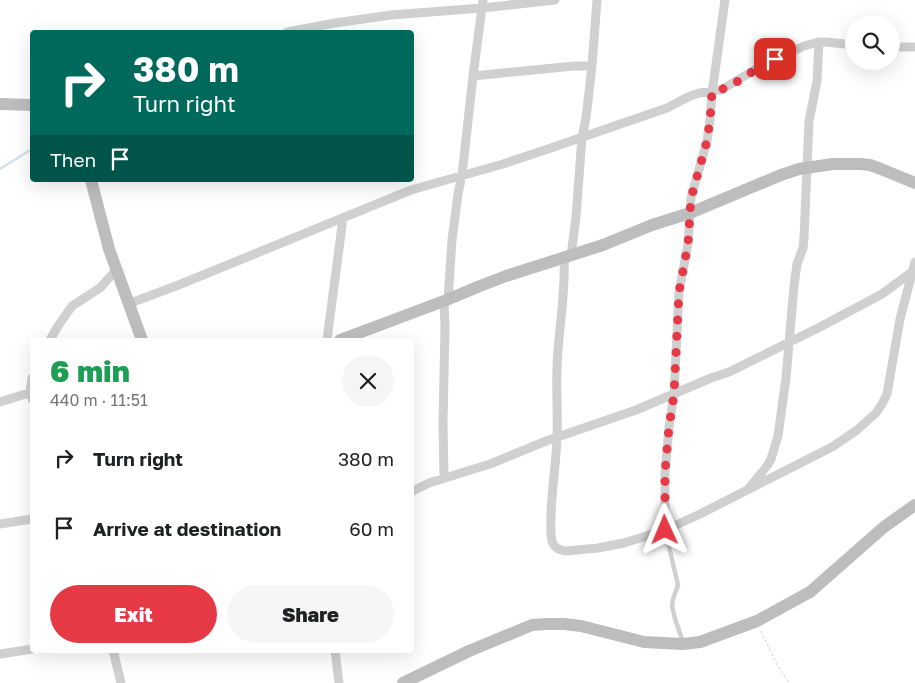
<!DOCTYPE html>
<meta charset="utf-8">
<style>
body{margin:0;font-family:"Golos Text",sans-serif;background:#f6f6f6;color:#202124;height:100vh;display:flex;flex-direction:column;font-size:19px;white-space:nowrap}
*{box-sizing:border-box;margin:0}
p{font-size:16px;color:#757577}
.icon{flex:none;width:28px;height:28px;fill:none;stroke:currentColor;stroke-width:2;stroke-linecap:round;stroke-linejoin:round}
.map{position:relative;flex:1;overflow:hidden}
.sheet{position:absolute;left:30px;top:338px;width:384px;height:315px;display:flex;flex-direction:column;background:#fff;border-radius:5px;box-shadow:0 5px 20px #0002}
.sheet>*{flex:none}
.top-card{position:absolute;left:30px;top:30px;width:384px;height:152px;border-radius:5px;box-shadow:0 5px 20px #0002;background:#00695c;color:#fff;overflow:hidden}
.controls{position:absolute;left:845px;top:15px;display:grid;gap:10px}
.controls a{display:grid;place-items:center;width:55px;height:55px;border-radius:50%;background:#fff;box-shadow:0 5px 20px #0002;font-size:25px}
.pin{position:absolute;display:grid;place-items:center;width:42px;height:42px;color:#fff;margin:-21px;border-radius:10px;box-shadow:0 2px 8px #0006}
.me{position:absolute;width:55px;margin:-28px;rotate:359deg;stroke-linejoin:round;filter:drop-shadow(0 0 4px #0008)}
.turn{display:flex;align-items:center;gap:18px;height:105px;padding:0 20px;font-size:22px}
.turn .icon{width:65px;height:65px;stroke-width:2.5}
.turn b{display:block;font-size:35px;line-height:42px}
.then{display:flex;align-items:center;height:48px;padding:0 20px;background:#0003;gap:10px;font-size:19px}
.round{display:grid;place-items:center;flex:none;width:52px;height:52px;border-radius:26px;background:#f6f6f6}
.headline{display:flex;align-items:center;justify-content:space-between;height:85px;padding:0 20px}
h1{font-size:30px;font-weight:800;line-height:38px;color:#1e9e55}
.cta{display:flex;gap:10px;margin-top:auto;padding:10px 20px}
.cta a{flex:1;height:58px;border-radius:30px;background:#e63946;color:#fff;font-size:20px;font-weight:800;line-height:58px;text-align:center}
.cta a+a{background:#f6f6f6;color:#202124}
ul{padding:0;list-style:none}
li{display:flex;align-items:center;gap:15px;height:70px;padding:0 20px}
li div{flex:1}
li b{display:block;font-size:19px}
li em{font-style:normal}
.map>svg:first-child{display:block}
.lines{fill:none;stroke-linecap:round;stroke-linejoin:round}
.stream{stroke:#cfe2ee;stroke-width:2.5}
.path{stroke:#cdcdcd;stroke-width:1;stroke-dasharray:2.5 2.5;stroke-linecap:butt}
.lane{stroke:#d0d0d0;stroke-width:4.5}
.street{stroke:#d0d0d0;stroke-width:9}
.secondary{stroke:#bdbdbd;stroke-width:12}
.route{stroke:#e63946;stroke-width:9;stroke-dasharray:0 16.2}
</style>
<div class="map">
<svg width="915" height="683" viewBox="0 0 915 683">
<rect width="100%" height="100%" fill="#fff"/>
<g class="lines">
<path class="stream" d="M0,169L32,149"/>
<path class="path" d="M761,631L776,663L789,683"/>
<path class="lane" d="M665,530L678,585L673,599L672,606L675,619L683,642"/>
<path class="street" d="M287,32L335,23L391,15L482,8L555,0
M891,47H915
M592,66L597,0
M473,76L574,66H592L586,118L582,137L576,217L571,256
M564,258C566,295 558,331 557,369C556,392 558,415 557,438C556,463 552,489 551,514C551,523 550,532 552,541C554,548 559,550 566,551L598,548L624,543L665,530L698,515L832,447L857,430L876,413L882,404L887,394L900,319L915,262
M448,300L452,240L458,194L462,175L473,76L483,0
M128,304L181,284L411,190L503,164L545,150L667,108L688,97L699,93L721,90L766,63L804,46L819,42H826L854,45
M50,340L58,326L72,306L100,288L116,270
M327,340L343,218
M32,378L30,392L32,399
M0,402L32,392
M444,478L443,423L445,327L444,301
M749,488L767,466L771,459L778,436L786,378L794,286L797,264L803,248L804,238L809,121L817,81L819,42
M411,492L429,483L490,464L546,441L636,410L711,378L729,372L820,327L882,294L912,272
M0,524L32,519
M665,530V473L669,427L674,394L679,292L688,244L691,198L707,141L710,120L712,93L725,0
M113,650L121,683
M335,650L339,683
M0,654L32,649"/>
<path class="secondary" d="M0,104L32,105
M91,180L109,249L142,340
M340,340L444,301L480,286L506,276L603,245L652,225L690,213L781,175L799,169L833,164H860L870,165L881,169L915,183
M403,683L469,651L532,625L547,624H564L581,626L644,642L683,644L700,642L757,621L810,592L884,527L915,505"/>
</g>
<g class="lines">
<path class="route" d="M665,530V472L669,427L674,394L679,292L688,244L691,198L707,141L710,120L712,92C735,88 753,68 775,59"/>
</g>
</svg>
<div class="controls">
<a><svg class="icon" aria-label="search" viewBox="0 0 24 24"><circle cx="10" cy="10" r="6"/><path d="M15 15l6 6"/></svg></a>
</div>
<div class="pin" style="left:775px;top:59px;background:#d93025"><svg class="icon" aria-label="arrive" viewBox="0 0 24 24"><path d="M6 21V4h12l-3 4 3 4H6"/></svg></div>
<svg class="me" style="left:665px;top:530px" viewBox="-20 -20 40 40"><path d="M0-17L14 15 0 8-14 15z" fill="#e63946" stroke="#fff" stroke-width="4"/></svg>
<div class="top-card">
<div class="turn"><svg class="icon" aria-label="right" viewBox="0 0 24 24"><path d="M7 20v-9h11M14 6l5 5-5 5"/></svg><div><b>380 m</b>Turn right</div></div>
<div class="then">Then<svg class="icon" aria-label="arrive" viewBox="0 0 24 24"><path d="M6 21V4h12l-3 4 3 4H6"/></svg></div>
</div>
<section class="sheet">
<div class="headline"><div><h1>6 min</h1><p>440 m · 11:51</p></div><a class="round"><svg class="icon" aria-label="close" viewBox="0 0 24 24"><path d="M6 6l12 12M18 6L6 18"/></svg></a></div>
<ul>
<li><svg class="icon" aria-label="right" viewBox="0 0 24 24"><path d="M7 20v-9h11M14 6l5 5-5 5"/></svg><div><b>Turn right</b></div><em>380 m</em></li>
<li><svg class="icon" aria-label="arrive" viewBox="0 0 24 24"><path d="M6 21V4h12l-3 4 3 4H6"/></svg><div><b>Arrive at destination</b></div><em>60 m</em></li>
</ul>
<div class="cta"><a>Exit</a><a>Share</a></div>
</section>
</div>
